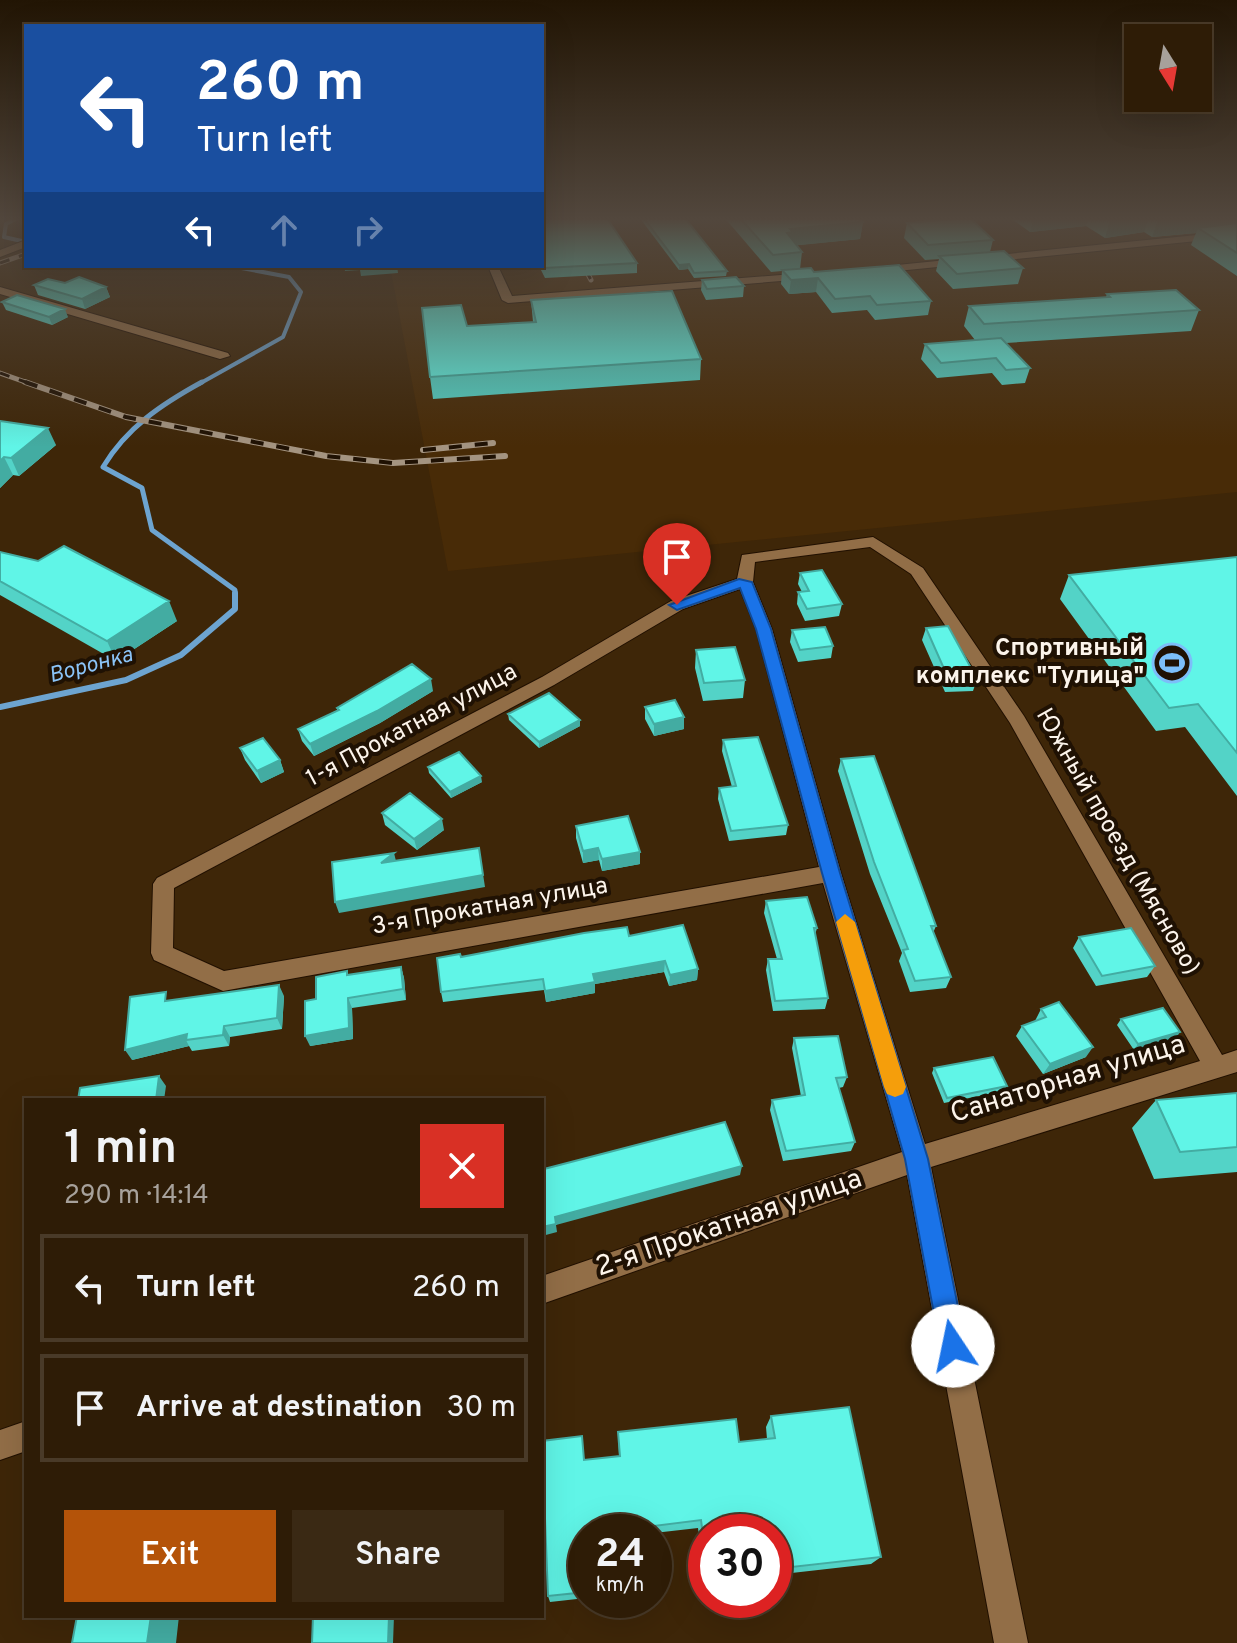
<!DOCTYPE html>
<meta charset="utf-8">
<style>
body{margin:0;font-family:Overpass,sans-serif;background:#3a2914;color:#f1f3f6;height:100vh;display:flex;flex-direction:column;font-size:30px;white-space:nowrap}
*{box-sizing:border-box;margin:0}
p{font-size:26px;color:#a7a19b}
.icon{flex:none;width:44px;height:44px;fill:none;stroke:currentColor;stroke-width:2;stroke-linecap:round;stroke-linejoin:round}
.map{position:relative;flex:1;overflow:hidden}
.drawer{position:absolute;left:24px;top:1098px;width:520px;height:520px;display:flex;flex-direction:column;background:#2e1c06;border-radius:0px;box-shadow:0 8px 32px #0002,0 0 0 2px #493a28}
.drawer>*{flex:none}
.guide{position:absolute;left:24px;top:24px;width:520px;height:244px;border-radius:0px;box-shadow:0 8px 32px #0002,0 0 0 2px #493a28;background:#1a4fa0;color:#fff;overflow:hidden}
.needle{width:52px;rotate:169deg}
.fabs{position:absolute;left:1124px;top:24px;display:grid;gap:16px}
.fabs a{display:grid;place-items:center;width:88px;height:88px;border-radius:0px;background:#2e1c06;box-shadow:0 8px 32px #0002,0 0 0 2px #493a28;font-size:40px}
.speed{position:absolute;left:568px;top:1514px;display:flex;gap:16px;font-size:40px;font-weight:700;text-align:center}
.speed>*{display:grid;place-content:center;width:104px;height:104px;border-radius:50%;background:#2e1c06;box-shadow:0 8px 32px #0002,0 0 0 2px #493a28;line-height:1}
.speed small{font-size:20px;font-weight:400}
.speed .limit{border:12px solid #d22;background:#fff;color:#111}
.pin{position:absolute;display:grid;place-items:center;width:68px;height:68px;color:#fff;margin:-82px -34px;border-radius:50% 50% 50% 0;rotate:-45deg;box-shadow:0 0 8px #0007}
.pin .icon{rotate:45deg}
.me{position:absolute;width:88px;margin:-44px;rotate:349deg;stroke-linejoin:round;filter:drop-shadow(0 0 6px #0008)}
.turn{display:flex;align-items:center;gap:28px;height:168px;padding:0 40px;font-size:36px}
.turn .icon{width:104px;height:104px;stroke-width:2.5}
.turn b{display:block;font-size:56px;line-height:68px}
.lanes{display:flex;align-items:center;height:76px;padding:0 40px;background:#0003;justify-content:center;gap:40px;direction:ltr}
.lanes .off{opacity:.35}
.round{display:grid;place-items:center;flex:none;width:84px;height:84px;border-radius:0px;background:#3a2914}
.summary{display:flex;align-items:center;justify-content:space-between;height:136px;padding:0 40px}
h1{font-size:48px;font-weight:600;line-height:60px}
.primary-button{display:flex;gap:16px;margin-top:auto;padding:16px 40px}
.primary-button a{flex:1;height:92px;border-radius:0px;background:#b45309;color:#fff;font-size:32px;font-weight:600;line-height:92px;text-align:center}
.primary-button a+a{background:#3a2914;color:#f1f3f6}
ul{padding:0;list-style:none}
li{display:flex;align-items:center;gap:24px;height:108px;margin:0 16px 12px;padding:0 24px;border:4px solid #493a28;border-radius:0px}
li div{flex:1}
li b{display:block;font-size:30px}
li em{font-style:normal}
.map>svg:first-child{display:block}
.built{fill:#482b07}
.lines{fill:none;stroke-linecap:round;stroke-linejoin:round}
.stream-far2{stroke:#6da4d0;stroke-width:4}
.stream-far1{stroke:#6da4d0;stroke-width:5}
.stream{stroke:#6da4d0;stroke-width:6}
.minor-casing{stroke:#211000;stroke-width:2}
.minor{fill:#926e47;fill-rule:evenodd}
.rail-far1-casing{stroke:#a49481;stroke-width:5}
.rail-casing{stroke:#a49481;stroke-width:6}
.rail-far1{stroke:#1f1103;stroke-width:3;stroke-dasharray:10;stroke-linecap:butt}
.rail{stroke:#1f1103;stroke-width:4;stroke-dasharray:13;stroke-linecap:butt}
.wall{fill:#53d3c7}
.shaded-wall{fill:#43aca2}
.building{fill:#60f5e7;stroke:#43aca2;stroke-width:2}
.route{fill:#1a73e8;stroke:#114b97;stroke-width:2}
.slow{fill:#f59e0b}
.labels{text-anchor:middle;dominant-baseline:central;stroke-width:8;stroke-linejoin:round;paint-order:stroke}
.far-water-label{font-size:22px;font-style:italic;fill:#8bc4f8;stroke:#1f1103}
.poi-label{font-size:24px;font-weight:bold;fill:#fcf4eb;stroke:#1f1103;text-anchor:end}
.street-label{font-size:24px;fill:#fcf4eb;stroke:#1f1103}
.near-street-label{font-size:28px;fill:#fcf4eb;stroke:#1f1103}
</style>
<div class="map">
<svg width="1237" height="1643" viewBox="0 0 1237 1643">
<rect width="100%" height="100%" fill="#3e2608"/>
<path class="built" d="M542,217H1237V492L448,571L390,266H542Z"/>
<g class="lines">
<path class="stream-far2" d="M19,217L6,224L4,237L26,242
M199,384L283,337L301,292L289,277L231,266"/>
<path class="stream-far1" d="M202,382C162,404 127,427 103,467L142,488L152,530L235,590V595"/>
<path class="stream" d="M0,707L126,680L181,655L235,609V593"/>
<g class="minor-casing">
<path id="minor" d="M1237,231V237L877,273L872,270L877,267Z
M26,240V247L0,257V250Z
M488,266H498L512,296L806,273L811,276L806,279L508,303L502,300Z
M0,287L228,353L230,356L220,359L0,294Z
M873,537L923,568L1024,716L1222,1055L1237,1050V1072L931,1167L1028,1643H994L907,1175L542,1304V1276L902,1152L823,883L223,991L154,960L151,953L153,884L157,878L542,677L671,601L737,579L742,555ZM870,547L911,574L1010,723L1200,1061L925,1144L841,873L772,629L753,582L755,562ZM740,589L756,629L819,867L224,971L173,948L174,888L554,685L683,609Z
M26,1421V1451L0,1460V1430Z"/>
</g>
<use href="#minor" class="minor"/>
<g class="rail-far1-casing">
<path id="rail-far1" d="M558,217L591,280
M0,263L26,254
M0,373L31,384"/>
</g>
<g class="rail-casing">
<path id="rail" d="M25,382L126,417L326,456L393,463L505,456
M423,450L493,443"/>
</g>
<use href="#rail-far1" class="rail-far1"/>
<use href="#rail" class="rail"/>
</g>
<path class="wall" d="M542,217L637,263V273L545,278L539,266H542Z
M639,217H684L727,271L726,276L694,278L688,269L679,270Z
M724,217H858L863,222L860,239L797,245L802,252L800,269L931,301L928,315L875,320L867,310L832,313L816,292L789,294L781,284L782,271L771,272Z
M1009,217H1237V276L1191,245L1196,233L1152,237L1144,232L1105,238L1086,226L1030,232Z
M907,223L993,240L990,252L1023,268L1018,284L953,289L936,271L939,259L925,260L904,238Z
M702,280L744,286L743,297L706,300L701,290Z
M65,283L106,287L110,297L85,309L38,295L34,285Z
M1107,294L1199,310L1191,331L1006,343L1030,368L1025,383L1002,385L992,373L937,378L921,359L925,344L975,340L964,326L969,306L1106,297Z
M531,300L701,359L700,380L433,399L430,377L467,326L533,322Z
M2,302L68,317L52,325L6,310Z
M0,421L56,445L19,476L13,475L0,488Z
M0,552L177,621L116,661L0,595Z
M1237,557V796L1185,727L1156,731L1060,599L1069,575Z
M800,573L842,604L839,616L805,621L797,604L798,592H802L798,584Z
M926,628L977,679L973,691L945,692L922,640Z
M792,630L833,646L831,658L798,662L790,642Z
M696,650L745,680L743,698L703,701L695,668Z
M433,691L380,723L314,756L302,741L298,729L337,711V708Z
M645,707L684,729L654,736L645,719Z
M508,714L580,720V726L539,748L509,720Z
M723,740L788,825L786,835L729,841L718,799L719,788L732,787L722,751Z
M240,748L280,760L284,772L261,783L245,760Z
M841,759L936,926L933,933L951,977L946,988L910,992L899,961L902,953L870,874L838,771Z
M428,767L482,782L451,798L429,773Z
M382,813L444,830L417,850L385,825Z
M576,826L640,852V864L602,871L599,860L583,863L576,838Z
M766,901L817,928L815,935L828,998L825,1009L773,1011L766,970L768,959H777L764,913Z
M629,936L698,969L697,980L669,986L664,972L595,984V993L546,1002L544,990L443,1002L441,992L461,957Z
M1079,937L1155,966L1147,977L1096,986L1073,948Z
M401,967L404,978L406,1000L352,1008L353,1039L310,1046L316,999L348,975Z
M284,996L282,1029L230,1037L229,1046L192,1051L189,1046L132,1060L171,1000Z
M1041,1009L1086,1057L1043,1074L1016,1036L1022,1026L1035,1021Z
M1121,1019L1176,1038L1134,1050L1117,1025Z
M794,1038L847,1077L843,1087L839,1088L855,1142L851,1151L783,1161L770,1110L772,1100L801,1096L792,1048Z
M934,1068L1007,1086L1004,1091L944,1103L932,1073Z
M1237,1093V1172L1154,1179L1132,1128L1156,1100Z
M771,1416L881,1557L871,1564L774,1575V1532H706V1583L705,1584L698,1528L654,1533L659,1583L657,1589H654V1532H586V1598L550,1602L548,1596L584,1460L619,1456L618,1432L739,1442L767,1439L766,1427Z"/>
<path class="shaded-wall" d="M1034,217H1089L1086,226L1030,232Z
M1135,217H1149L1144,232L1105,238L1110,220Z
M1190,217H1237V229L1198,228L1196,233L1152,237L1158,220Z
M863,222L860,239L791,246L787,233L790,229Z
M689,264L688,269L679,270V265Z
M344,266H401H397L398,273L361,276L360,270L345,271Z
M818,278L816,292L789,294L791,280Z
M106,287L110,297L85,309L82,299Z
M65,309L68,317L52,325L49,317Z
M48,428L56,445L19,476L11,458Z
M4,457L13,475L0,488V461Z
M169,601L177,621L116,661L107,641Z
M431,679L433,691L380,723L314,756L310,744Z
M684,717V729L654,736V724Z
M580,720V726L539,748V742Z
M280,760L284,772L261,783L257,771Z
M481,776L482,782L451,798L450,792Z
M442,819L444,830L417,850L414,839Z
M479,848L485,887L339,913L335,902Z
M598,848L599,860L583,863V851Z
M640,852V864L602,871V859Z
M394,853L397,865L381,863Z
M665,961L664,972L595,984V993L546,1002L545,991L593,974Z
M401,967L404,978L406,1000L403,989Z
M698,969L697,980L669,986L670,975Z
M279,985L284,996L282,1029L277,1018Z
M348,998L352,1008L353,1039L310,1046L305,1036Z
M224,1026L230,1037L229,1046L223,1035Z
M1180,1032L1176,1038L1134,1050L1138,1044Z
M187,1034L186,1040L189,1046L132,1060L125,1050Z
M1093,1047L1086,1057L1043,1074L1050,1064Z
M159,1076L166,1086L164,1100H156Z
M742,1166L740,1175L556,1225L557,1232L542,1236V1227L555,1217Z
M151,1616H179L176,1643H147Z
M389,1616H394L393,1643H388Z"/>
<path class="building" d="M542,217H606L637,263L544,268L542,263Z
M643,217H684L727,271L694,273L689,264L679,265Z
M739,217H858L863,222L790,229L793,232L787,233L802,252L773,255Z
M1105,217H1135L1110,220Z
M1153,217H1190L1158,220Z
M970,218L993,240L928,245L907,223Z
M1237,223V253L1198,228Z
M1004,251L1023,268L957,274L939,256Z
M899,265L931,301L877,305L870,296L835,299L818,278L791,280L782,270L811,268L814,272Z
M79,277L106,287L82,299L34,285L48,279L65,283Z
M736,277L744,286L707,289L702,280Z
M1176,290L1199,310L984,324L969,306L1110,297L1107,294Z
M672,291L701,359L430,377L422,308L461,305L467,326L536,322L531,300Z
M17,295L65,309L49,317L2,302Z
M1001,338L1030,368L1006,370L996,358L941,363L925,344Z
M0,421L48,428L11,458L4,457L0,461Z
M64,546L169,601L107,641L0,581V552L38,561Z
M1237,557V753L1198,704L1169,708L1069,575Z
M822,570L842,604L807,609L798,592L809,591L800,573Z
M948,626L977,679L949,680L926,628Z
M825,627L833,646L800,650L792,630Z
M735,647L745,680L704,683L696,650Z
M412,664L431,679L377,711L310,744L298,729L339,710L337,708Z
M549,693L580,720L539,742L508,714Z
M675,700L684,717L654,724L645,707Z
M758,737L788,825L731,831L719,788L736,786L723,740Z
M263,738L280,760L257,771L240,748Z
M459,752L481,776L450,792L428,767Z
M874,756L936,926H931L951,977L915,981L903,950L908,949L874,862L841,759Z
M410,793L442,819L414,839L382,813Z
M628,816L640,852L602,859L598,848L583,851L576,826Z
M479,848L483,875L335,902L332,862L394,853L381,863Z
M807,897L817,928H814L828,998L775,1001L768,959H782L766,901Z
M683,925L698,969L670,975L665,961L593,974L595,982L545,991L543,979L441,992L437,958L460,954L461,957L584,933L627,927L629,936Z
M1131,928L1155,966L1102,976L1079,937Z
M401,967L403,989L348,998L349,1028L305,1036V1001L316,999V977L347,971V975Z
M279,985L277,1018L224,1026L223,1035L186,1040L187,1034L125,1050L130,997L166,992L165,1001Z
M1059,1002L1093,1047L1050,1064L1022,1026L1046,1017L1041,1009Z
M1163,1008L1180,1032L1138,1044L1121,1019Z
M838,1036L847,1077L836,1078L855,1142L786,1151L772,1100L805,1095L794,1038Z
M993,1057L1007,1086L947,1098L934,1068Z
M159,1076L156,1100H78L80,1088Z
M1237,1093V1147L1180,1152L1156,1100Z
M725,1122L742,1166L555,1217L556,1224L542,1227V1163L544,1169Z
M849,1407L881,1557L774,1569V1532H706V1557L701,1520L653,1526L659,1583H654V1532H586V1592L548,1596L542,1441L582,1436L584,1460L620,1456L618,1432L736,1419L739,1442L775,1438L771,1416Z
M77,1616H151L147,1643H72Z
M313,1616H389L388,1643H312Z"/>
<linearGradient id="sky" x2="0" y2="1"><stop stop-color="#221504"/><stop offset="0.49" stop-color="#52473d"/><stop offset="1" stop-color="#52473d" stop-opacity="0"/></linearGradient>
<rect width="1237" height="447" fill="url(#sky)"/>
<path class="route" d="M739,579L752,582L771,629L840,873L928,1159L966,1346L962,1355L953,1359L944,1355L940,1346L905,1159L822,873L756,629L740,588L677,610L669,605Z"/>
<path class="slow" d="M845,914L855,922L906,1087L903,1094L895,1097L887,1094L884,1087L836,922Z"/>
<defs>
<g id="stadium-ring" transform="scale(2)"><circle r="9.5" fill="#1f1103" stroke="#7cbef9" stroke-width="1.5"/><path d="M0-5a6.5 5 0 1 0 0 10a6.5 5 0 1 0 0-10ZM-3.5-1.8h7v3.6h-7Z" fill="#7cbef9"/></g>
</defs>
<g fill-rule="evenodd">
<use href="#stadium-ring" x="1172" y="663"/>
</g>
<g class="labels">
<g class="far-water-label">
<text transform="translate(91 666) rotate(-15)">Воронка</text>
</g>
<g class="poi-label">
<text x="1144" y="649">Спортивный<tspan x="1144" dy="28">комплекс "Тулица"</tspan></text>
</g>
<g class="street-label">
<text transform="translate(412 726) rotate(-28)">1-я Прокатная улица</text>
<text transform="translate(1117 842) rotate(60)">Южный проезд (Мясново)</text>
<text transform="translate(490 907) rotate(-10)">3-я Прокатная улица</text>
</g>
<g class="near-street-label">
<text transform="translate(1068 1080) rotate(-17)">Санаторная улица</text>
<text transform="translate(729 1224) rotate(-19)">2-я Прокатная улица</text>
</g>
</g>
</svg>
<div class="fabs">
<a><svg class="needle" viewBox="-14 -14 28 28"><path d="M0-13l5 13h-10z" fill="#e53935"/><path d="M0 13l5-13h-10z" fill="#a7a19b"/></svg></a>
</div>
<div class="speed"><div>24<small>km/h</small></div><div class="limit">30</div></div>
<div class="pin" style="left:677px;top:605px;background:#d93025"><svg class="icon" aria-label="arrive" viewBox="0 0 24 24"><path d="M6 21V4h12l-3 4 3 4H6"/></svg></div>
<svg class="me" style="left:953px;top:1346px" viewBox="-20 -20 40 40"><circle r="19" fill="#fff"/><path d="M0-13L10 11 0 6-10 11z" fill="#1a73e8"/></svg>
<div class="guide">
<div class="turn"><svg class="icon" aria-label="left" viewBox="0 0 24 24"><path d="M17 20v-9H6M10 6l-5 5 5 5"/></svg><div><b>260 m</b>Turn left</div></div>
<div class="lanes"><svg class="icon" aria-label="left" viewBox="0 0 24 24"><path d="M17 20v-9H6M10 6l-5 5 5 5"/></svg><svg class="icon off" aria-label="ahead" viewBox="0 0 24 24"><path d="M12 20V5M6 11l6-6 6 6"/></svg><svg class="icon off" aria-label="right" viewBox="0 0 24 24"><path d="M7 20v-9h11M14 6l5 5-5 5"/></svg></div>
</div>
<section class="drawer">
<div class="summary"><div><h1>1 min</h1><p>290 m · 14:14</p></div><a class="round" style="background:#d93025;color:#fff"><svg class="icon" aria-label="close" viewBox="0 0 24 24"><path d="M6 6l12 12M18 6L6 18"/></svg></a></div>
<ul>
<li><svg class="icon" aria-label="left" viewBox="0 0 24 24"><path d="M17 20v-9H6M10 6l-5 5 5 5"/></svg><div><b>Turn left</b></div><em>260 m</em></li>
<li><svg class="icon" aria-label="arrive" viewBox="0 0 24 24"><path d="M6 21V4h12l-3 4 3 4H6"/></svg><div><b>Arrive at destination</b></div><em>30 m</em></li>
</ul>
<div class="primary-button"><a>Exit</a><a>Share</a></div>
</section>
</div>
